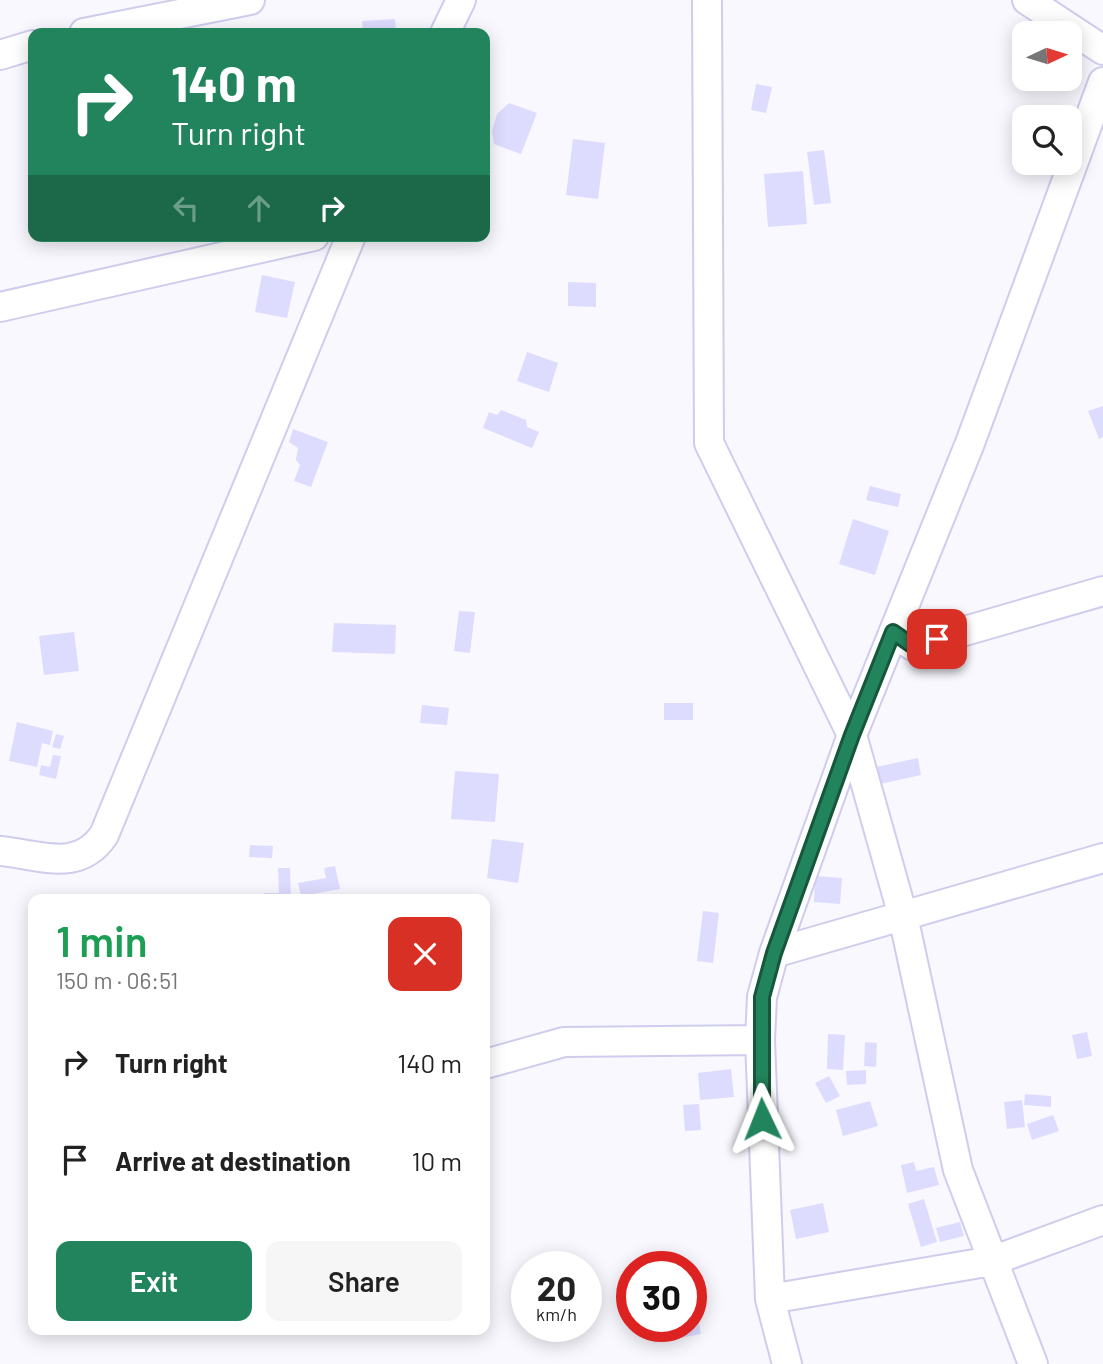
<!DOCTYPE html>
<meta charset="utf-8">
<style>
body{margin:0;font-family:Barlow,sans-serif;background:#f6f6f6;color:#222;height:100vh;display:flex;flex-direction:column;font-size:26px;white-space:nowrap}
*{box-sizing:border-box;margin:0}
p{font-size:23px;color:#767676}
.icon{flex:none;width:38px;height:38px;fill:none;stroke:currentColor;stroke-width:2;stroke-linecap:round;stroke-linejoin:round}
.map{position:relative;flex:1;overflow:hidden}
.details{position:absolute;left:28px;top:894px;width:462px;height:441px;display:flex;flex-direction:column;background:#fff;border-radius:14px;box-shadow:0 4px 18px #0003}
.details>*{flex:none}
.hud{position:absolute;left:28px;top:28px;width:462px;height:214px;border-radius:14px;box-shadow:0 4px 18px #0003;background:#22845c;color:#fff;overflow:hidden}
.needle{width:46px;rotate:86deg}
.controls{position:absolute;left:1012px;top:21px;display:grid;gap:14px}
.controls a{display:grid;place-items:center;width:70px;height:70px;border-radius:14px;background:#fff;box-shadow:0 4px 18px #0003;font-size:35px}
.speed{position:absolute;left:511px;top:1251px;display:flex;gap:14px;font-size:35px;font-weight:700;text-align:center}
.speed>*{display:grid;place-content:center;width:91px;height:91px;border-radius:50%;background:#fff;box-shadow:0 4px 18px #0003;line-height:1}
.speed small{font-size:18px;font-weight:400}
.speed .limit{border:10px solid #d22;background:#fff;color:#111}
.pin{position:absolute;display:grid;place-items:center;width:60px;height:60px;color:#fff;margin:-30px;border-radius:14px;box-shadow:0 4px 10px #0006}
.me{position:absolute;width:77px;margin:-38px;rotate:358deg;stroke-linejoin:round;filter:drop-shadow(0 0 5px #0008)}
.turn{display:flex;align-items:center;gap:24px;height:147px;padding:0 28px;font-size:32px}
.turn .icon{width:91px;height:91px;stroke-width:2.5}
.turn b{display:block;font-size:49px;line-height:60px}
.lanes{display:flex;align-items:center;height:66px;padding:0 28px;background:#0003;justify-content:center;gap:35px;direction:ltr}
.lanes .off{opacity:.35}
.round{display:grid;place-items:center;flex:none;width:74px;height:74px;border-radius:14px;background:#f6f6f6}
.summary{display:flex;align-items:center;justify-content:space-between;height:119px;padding:0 28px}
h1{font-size:42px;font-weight:600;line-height:52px;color:#1e9e55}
.primary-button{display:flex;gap:14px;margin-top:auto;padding:14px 28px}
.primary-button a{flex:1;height:80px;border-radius:14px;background:#22845c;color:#fff;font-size:28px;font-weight:600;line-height:80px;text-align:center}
.primary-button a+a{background:#f6f6f6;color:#222}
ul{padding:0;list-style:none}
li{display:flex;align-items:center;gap:21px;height:98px;padding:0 28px}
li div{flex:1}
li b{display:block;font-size:26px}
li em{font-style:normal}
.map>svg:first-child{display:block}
.building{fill:#dedcfe}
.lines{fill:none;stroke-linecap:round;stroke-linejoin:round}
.minor-casing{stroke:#cfcded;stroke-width:32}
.minor{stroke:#fff;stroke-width:28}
.route-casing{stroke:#16563c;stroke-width:18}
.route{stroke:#22845c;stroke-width:12}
</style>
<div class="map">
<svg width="1103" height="1364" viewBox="0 0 1103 1364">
<rect width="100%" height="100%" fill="#f8f8fe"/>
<path class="building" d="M395,19L396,33H363L362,21Z
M756,84L772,87L766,113L751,110Z
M509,103L537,113L521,154L494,144L492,131L497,114Z
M573,139L605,143L598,199L566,195Z
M824,150L831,203L814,205L807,152Z
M803,171L807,224L768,227L764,174Z
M262,275L295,282L287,318L255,312Z
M568,282L596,283V307L568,306Z
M527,352L558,363L549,392L517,381Z
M1103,406V437L1099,439L1088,411Z
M501,410L526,420L527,427L539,432L532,448L483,428L489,412L497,415Z
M293,429L328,442L311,487L294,481L300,465L296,460L298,448L289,442Z
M870,486L901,494L898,507L866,500Z
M853,519L889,531L875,575L839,564Z
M459,611L475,612L470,653L454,651Z
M334,623L396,625L395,654L332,652Z
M74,632L79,671L44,675L39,636Z
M664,703H693V720H664Z
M422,705L449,708L447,725L420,723Z
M17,722L53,731L50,745L42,743L37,767L9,761Z
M56,734L64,736L60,749L52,747Z
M53,755L61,756L56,779L39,775L41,765L50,767Z
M918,758L921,775L880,784L876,767Z
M455,771L499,774L495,822L451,819Z
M492,839L524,843L518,883L487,878Z
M250,845L273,846L272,858L249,857Z
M335,866L340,889L301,896L298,883L326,878L324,868Z
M278,868H290L291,900H264V893H279Z
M815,876L842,878L840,904L814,902Z
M703,911L719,913L713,963L697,961Z
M1087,1032L1092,1056L1077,1059L1072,1035Z
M828,1034L845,1035L843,1070L827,1069Z
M865,1042L877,1043L876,1067L864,1066Z
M731,1069L734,1097L700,1100L698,1073Z
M866,1070V1084L847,1085L846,1071Z
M829,1076L840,1096L826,1103L815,1083Z
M1025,1094L1051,1096V1107L1024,1105Z
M1022,1100L1025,1127L1007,1129L1004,1102Z
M870,1101L878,1126L843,1136L836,1110Z
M699,1104L701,1130L685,1131L683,1105Z
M1053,1115L1059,1131L1032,1140L1027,1124Z
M914,1162L916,1171L934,1167L939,1185L907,1193L901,1165Z
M924,1199L937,1242L921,1247L908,1204Z
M823,1203L829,1232L796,1239L790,1210Z
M960,1222L964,1236L940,1242L936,1228Z
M694,1299L701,1334L654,1343L651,1326H691V1300Z"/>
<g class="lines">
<g class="minor-casing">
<path id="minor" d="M707,0L709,443L852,735L903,916L958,1170L1033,1364
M1027,0L1103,50
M84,33L250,0
M445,33L461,0
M0,55L33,45
M0,307L314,236
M893,633L913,646L1103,591
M0,851C41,855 78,873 104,835L351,236
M774,953L1103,858
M485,1064L564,1042L760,1040
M770,1299L992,1261L1103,1220
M787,1364L770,1299L760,1040L762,997L774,953L852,735L970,443L1103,82"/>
</g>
<use href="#minor" class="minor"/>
</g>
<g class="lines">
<g class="route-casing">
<path id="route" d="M762,1119V997L774,953L852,735L893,632L913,646L937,639"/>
</g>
<use href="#route" class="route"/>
</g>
</svg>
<div class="controls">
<a><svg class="needle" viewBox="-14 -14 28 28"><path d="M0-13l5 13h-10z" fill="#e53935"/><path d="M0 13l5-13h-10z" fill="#767676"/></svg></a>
<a><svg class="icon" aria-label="search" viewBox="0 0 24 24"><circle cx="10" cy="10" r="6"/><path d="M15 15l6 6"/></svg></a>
</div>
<div class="speed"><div>20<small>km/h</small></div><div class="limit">30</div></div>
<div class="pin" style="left:937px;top:639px;background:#d93025"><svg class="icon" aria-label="arrive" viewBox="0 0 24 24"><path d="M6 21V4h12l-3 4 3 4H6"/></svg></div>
<svg class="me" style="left:762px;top:1119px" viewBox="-20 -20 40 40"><path d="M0-17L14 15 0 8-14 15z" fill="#22845c" stroke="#fff" stroke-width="4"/></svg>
<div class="hud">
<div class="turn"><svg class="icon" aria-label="right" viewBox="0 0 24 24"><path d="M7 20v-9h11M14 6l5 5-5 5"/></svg><div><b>140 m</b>Turn right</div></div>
<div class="lanes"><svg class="icon off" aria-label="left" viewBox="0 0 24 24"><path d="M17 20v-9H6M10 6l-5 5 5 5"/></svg><svg class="icon off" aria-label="ahead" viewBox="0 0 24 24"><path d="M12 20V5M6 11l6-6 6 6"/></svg><svg class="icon" aria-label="right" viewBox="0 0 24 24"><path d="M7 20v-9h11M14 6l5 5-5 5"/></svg></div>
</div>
<section class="details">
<div class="summary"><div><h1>1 min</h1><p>150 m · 06:51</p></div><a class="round" style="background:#d93025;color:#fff"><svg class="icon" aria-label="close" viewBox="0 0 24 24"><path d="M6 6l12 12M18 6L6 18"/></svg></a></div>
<ul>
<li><svg class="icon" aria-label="right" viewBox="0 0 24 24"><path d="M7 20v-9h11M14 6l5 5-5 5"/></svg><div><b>Turn right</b></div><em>140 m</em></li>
<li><svg class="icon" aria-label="arrive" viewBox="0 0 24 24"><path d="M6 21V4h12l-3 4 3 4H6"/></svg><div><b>Arrive at destination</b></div><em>10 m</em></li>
</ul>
<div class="primary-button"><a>Exit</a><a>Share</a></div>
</section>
</div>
